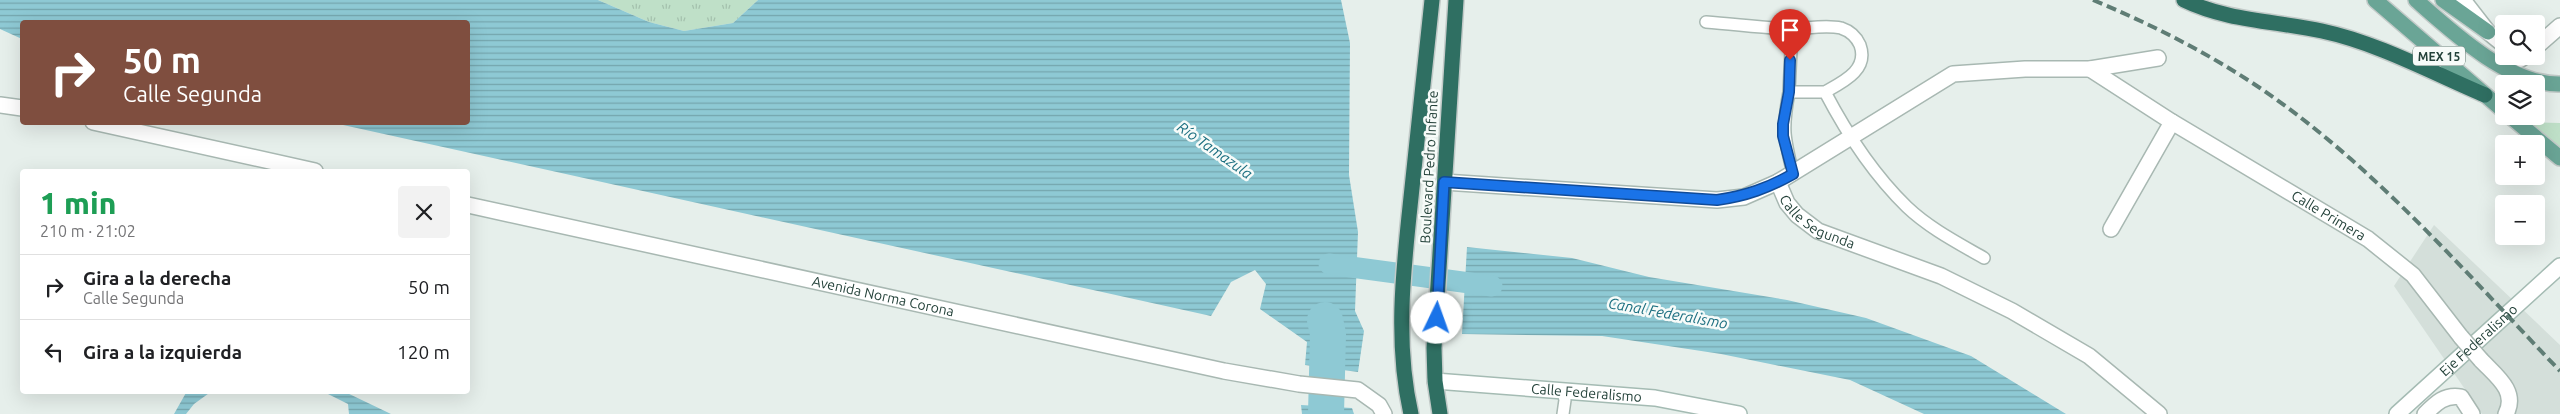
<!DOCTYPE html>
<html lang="es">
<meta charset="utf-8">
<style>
body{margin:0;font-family:Ubuntu,sans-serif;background:#f2f2f2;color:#202124;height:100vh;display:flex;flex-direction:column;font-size:19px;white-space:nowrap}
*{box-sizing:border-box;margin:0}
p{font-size:16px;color:#757577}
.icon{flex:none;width:28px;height:28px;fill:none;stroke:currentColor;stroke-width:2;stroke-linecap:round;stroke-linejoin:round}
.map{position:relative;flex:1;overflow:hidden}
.panel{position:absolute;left:20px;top:169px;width:450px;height:225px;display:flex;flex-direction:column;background:#fff;border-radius:5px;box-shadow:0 5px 20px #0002}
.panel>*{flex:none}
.guide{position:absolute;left:20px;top:20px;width:450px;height:105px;border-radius:5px;box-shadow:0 5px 20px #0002;background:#7f4e3f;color:#fff;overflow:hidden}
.fabs{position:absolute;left:2495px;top:15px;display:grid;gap:10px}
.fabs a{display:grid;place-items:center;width:50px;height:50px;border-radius:5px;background:#fff;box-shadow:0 5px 20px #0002;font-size:25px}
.pin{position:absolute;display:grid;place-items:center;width:42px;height:42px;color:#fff;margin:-51px -21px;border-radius:50% 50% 50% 0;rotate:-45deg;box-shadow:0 0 5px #0007}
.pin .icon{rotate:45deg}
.me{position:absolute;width:55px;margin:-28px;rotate:3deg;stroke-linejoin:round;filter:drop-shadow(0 0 4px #0008)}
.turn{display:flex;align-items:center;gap:18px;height:105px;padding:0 20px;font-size:22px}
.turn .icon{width:65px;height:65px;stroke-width:2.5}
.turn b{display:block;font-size:35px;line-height:42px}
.round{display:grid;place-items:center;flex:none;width:52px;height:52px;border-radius:5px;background:#f2f2f2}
.summary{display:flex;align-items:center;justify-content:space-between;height:85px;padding:0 20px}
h1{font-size:30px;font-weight:800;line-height:38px;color:#1e9e55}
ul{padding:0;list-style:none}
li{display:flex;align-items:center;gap:15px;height:65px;padding:0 20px;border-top:1px solid #e0e0e0}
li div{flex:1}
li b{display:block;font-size:19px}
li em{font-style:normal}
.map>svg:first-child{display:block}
.built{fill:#d4dfda}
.grass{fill:url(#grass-tufts)}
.garden{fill:#bfe0c8}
.water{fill:url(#water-rules)}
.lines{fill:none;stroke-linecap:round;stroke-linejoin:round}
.canal{stroke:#8ec9d4;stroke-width:21}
.river{stroke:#8ec9d4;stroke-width:36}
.lane-casing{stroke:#a8b8b2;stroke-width:14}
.street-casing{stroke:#a8b8b2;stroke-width:18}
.secondary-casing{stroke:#a4bbb3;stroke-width:18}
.primary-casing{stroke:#c2cac8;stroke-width:18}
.highway-casing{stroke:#c2cac8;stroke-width:18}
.lane{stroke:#fff;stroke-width:11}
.street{stroke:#fff;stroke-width:15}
.secondary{stroke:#fff;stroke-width:15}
.primary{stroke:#6aa596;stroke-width:15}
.highway{stroke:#2f6f62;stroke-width:15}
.rail{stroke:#5f7d75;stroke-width:4;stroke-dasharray:10 5;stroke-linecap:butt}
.street-bridge-casing{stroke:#a8b8b2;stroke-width:18;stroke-linecap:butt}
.street-bridge{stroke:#fff;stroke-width:15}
.route-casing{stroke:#114b97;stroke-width:12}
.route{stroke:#1a73e8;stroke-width:9}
.labels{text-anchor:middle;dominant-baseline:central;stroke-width:5;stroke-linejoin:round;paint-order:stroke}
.shield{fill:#f7fbf9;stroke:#637a73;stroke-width:1}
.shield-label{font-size:12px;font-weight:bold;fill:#24423a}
.street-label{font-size:14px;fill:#24423a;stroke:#f7fbf9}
.water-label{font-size:15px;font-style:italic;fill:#1c6f80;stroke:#f7fbf9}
</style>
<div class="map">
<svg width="2560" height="414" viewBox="0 0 2560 414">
<defs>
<pattern id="grass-tufts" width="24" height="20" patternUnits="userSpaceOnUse" patternTransform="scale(1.25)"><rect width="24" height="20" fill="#bfe0c8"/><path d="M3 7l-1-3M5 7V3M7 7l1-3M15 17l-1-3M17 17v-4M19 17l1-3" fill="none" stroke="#a4c1ad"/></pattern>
<pattern id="water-rules" width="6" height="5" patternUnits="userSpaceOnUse" patternTransform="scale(1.25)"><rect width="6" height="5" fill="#8ec9d4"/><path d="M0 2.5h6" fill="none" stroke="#74a5ad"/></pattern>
</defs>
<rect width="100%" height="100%" fill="#e6efeb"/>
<path class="built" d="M2434,225L2560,345V414H2482L2394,286Z"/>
<path class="grass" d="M598,0H758L733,23L684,31L649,22Z"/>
<path class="garden" d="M2527,122L2560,123V149Z"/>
<path class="water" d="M0,0H598L649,22L684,31L733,23L758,0H1341L1350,43L1349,175L1358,232L1355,311L1364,331L1358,372L1305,365L1307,342L1260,309L1266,284L1255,270L1231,282L1211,316L334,123L468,122V22H22V39L0,29Z
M1467,247L1572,258L1649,277L1787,300L1866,318L1971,356L2066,414H1924L1850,380L1721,354L1602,336L1462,334Z
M187,391H212L194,404L186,414H174Z
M322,391H343L391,414H349L348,404Z
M1301,405L1352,408L1354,414H1302Z"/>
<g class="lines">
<path class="canal" d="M1329,264L1492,286"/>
<path class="river" d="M1325,320L1328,334L1326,414"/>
<g class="lane-casing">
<path id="lane" d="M1706,22C1734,24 1763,28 1791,29C1807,29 1824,24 1841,28C1850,31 1856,36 1860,45C1869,70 1843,82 1825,92
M1789,92L1792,29
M1793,174C1784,137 1782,129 1789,92H1825C1847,134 1873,174 1907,207C1929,228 1958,243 1984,258
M1563,391L1565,400L1563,414"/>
</g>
<g class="street-casing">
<g id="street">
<path d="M2463,0L2488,32L2504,45"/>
<path d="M2536,47L2560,26"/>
<path d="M2517,56L2521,59L2525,56"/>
<path id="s1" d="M2090,69L2172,122L2368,239L2413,275L2461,337"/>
<path d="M0,105L22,108"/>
<path d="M93,122L315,171"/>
<path d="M1444,182L1717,200L1744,197L1778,182L1953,74L2025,69H2090L2158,58"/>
<path id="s2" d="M1778,182L1787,203L1797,215L1818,231L1941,276L2012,311L2089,356L2159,414"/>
<path id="s3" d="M468,205L1224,371L1299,384L1358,390L1379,405L1384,414"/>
<path d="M2111,229L2172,122"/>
<path d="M2481,360C2496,376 2518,391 2506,414"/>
<path d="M2425,414C2436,403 2445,394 2461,397L2472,414"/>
</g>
</g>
<g class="secondary-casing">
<g id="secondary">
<path id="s4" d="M1435,381L1655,398L1739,414"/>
<path id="s5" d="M2397,414L2560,266"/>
</g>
</g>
<g class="primary-casing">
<path id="primary" d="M2375,0L2504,111
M2416,0C2452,32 2509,85 2560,84
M2443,0L2488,32
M2510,116L2560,158"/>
</g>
<g class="highway-casing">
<path id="highway" d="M2184,0C2227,21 2276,21 2322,31C2378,43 2433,73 2485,95
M1411,414C1394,339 1404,264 1412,188C1419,125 1425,63 1432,0
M1440,414L1435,381L1434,348L1456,0"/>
</g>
<use href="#lane" class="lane"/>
<use href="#street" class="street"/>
<use href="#secondary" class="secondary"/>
<use href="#primary" class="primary"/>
<use href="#highway" class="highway"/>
<path class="rail" d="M2093,0C2153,25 2210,54 2263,90C2376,168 2466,273 2560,371"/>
<g class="street-bridge-casing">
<path id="street-bridge" d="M2461,337L2481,360"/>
</g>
<use href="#street-bridge" class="street-bridge"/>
</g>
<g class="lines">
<g class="route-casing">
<path id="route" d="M1437,318L1444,182L1717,200C1746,196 1768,188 1793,174L1783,136V124L1789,92L1790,60"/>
</g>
<use href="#route" class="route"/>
</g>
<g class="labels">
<rect class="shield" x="2413" y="46.5" width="52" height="19" rx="4"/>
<g class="shield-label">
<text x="2439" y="56">MEX 15</text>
</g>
<g class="street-label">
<text transform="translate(1429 167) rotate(-87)">Boulevard Pedro Infante</text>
<text stroke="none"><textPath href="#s1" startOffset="280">Calle Primera</textPath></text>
<text stroke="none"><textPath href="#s2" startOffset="59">Calle Segunda</textPath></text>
<text stroke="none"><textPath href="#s3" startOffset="425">Avenida Norma Corona</textPath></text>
<text stroke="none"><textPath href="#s5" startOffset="110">Eje Federalismo</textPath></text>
<text stroke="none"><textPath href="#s4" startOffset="152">Calle Federalismo</textPath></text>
</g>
<g class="water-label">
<text transform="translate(1215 150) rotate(35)">Río Tamazula</text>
<text transform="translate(1668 313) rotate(10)">Canal Federalismo</text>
</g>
</g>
</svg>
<div class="fabs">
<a><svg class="icon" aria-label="search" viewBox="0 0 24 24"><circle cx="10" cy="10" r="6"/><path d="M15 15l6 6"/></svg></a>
<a><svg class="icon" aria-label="layers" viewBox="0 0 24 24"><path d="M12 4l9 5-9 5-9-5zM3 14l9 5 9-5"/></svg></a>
<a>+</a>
<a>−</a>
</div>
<div class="pin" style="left:1790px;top:60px;background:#d93025"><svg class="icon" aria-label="arrive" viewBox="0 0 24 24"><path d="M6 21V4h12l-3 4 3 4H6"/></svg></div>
<svg class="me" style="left:1437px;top:318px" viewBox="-20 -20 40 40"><circle r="19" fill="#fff"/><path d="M0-13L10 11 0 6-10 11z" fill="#1a73e8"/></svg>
<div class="guide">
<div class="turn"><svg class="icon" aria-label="right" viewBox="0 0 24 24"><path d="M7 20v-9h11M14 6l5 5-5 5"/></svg><div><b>50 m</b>Calle Segunda</div></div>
</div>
<section class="panel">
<div class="summary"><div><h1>1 min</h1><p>210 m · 21:02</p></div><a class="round"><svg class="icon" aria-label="close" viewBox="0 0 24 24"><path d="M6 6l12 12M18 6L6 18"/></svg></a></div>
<ul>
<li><svg class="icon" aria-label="right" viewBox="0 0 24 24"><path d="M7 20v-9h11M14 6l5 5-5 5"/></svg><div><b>Gira a la derecha</b><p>Calle Segunda</p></div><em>50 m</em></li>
<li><svg class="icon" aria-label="left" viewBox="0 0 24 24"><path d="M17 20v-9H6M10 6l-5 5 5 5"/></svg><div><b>Gira a la izquierda</b></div><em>120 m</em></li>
</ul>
</section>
</div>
